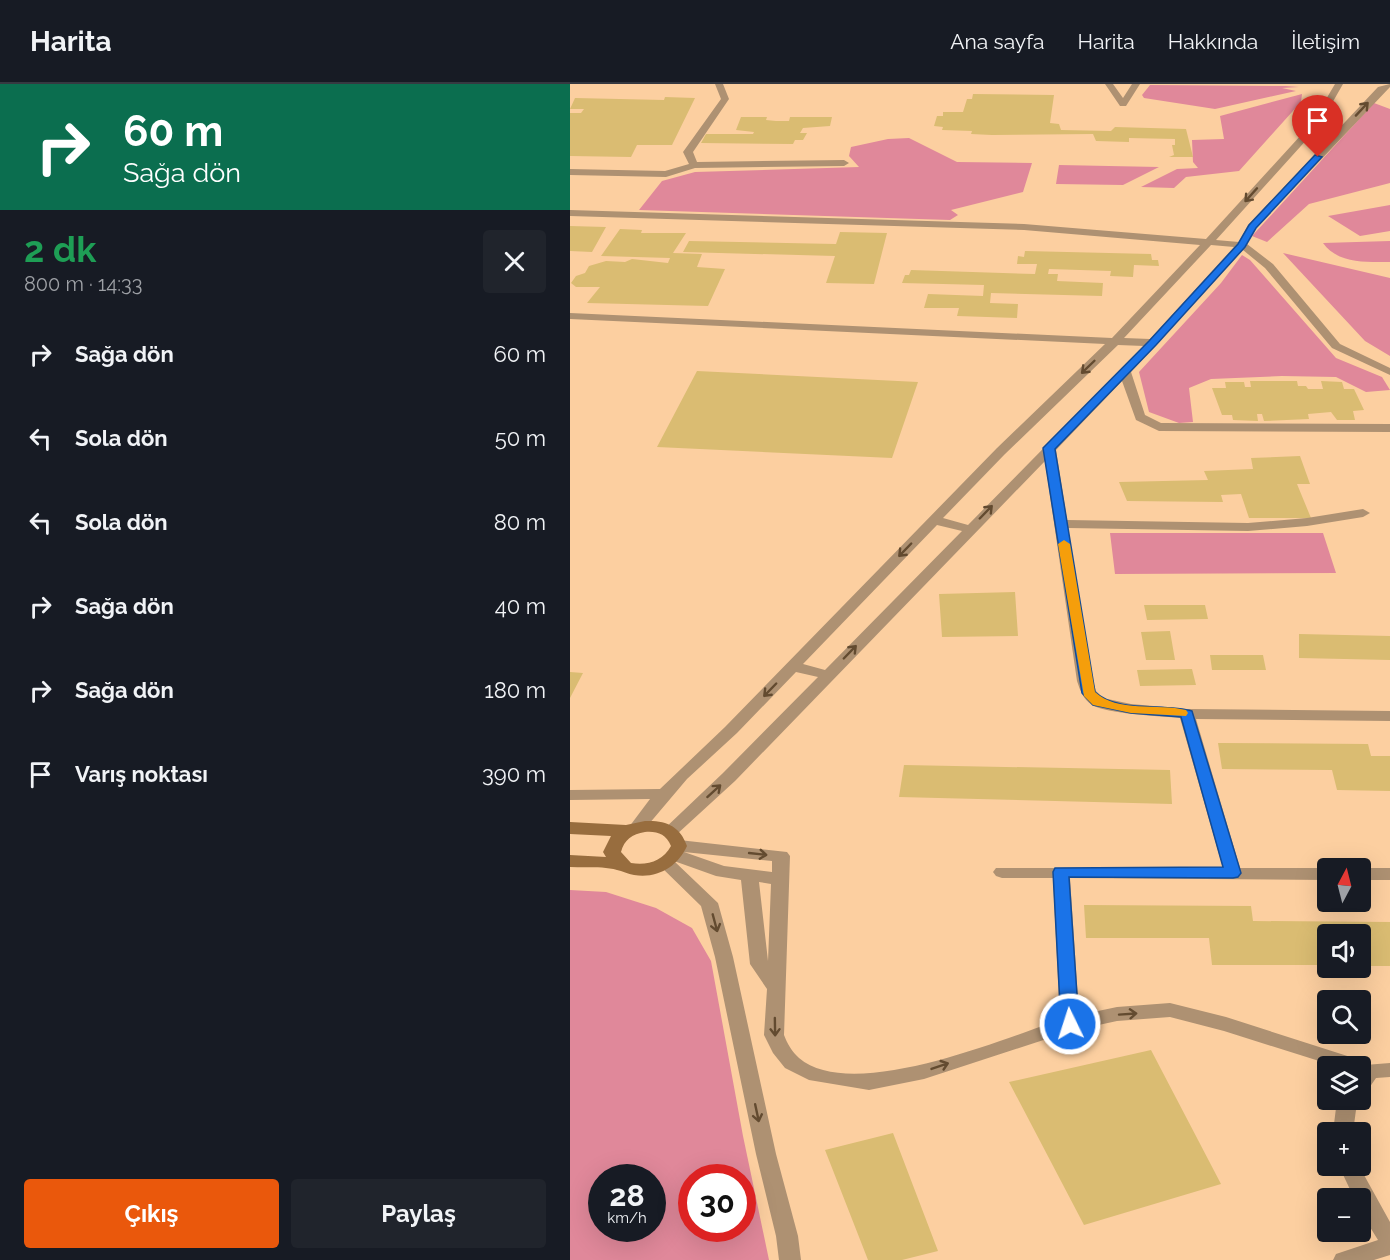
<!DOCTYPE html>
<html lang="tr">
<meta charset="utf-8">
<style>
body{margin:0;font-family:Raleway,sans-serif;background:#20242c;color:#f1f3f6;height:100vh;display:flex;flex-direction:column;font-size:22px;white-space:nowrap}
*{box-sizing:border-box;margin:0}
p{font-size:20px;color:#9ea1a6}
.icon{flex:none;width:33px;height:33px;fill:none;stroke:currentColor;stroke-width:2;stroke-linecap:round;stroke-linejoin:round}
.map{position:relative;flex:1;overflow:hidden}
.sheet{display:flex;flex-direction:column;background:#171b24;width:570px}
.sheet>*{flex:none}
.guide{background:#0b6e4f;color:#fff;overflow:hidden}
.needle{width:39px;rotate:7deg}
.buttons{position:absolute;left:747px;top:774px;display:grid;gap:12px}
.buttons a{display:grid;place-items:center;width:54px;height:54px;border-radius:6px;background:#171b24;box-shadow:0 6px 24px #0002;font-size:30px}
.speed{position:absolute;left:18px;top:1080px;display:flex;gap:12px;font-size:30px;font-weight:700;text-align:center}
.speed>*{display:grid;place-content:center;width:78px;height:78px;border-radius:50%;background:#171b24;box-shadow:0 6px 24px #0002;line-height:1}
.speed small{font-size:15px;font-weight:400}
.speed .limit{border:9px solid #d22;background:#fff;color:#111}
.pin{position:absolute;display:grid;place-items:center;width:51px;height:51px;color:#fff;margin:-62px -26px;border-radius:50% 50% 50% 0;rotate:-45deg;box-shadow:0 0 6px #0007}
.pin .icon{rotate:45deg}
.me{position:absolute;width:66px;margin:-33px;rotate:356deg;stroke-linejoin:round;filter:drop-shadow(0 0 4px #0008)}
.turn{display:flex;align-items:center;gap:21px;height:126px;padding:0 24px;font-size:27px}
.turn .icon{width:78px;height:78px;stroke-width:2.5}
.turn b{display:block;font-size:42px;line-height:51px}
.round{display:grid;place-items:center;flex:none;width:63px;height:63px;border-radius:6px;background:#20242c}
.head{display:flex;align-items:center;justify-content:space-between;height:102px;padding:0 24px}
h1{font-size:36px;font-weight:700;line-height:45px;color:#1e9e55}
.primary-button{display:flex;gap:12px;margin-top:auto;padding:12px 24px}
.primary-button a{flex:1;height:69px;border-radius:6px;background:#ea580c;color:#fff;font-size:24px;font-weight:700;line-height:69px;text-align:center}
.primary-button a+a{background:#20242c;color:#f1f3f6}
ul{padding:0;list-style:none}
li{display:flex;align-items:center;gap:18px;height:84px;padding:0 24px}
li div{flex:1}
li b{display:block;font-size:22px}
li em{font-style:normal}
header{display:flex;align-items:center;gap:36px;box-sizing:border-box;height:84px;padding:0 30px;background:#171b24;border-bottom:2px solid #363941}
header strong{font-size:28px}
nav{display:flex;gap:33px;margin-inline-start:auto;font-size:21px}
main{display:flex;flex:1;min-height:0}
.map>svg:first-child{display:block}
.green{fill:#e0889a;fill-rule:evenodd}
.building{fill:#dabc72}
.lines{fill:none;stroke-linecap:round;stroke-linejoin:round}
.street{fill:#ae9172;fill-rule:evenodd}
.secondary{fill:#986d3e;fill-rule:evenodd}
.oneway{stroke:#634b30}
.route{fill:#1a73e8;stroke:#114b97;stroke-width:1.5}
.slow{fill:#f59e0b}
</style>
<header>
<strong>Harita</strong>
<nav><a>Ana sayfa</a><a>Harita</a><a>Hakkında</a><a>İletişim</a></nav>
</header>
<main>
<section class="sheet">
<div class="guide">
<div class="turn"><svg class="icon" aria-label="right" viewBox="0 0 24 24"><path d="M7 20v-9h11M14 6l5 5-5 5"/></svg><div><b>60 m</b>Sağa dön</div></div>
</div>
<div class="head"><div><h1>2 dk</h1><p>800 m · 14:33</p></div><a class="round"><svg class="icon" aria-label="close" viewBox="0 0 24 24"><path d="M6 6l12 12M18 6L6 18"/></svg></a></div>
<ul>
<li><svg class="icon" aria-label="right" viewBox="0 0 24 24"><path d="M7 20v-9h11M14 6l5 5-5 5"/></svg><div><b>Sağa dön</b></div><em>60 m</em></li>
<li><svg class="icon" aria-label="left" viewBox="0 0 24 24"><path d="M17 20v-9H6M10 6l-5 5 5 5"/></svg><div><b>Sola dön</b></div><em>50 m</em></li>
<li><svg class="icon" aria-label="left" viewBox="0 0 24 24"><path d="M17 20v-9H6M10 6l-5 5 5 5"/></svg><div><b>Sola dön</b></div><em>80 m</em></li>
<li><svg class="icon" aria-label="right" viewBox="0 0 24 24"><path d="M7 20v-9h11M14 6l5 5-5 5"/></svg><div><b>Sağa dön</b></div><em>40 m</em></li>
<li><svg class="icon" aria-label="right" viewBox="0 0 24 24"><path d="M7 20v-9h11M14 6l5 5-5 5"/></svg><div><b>Sağa dön</b></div><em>180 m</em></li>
<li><svg class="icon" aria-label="arrive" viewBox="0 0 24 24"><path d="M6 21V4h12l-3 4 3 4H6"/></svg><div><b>Varış noktası</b></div><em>390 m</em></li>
</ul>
<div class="primary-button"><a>Çıkış</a><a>Paylaş</a></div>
</section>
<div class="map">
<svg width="820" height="1176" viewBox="0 0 820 1176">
<rect width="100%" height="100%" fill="#fccfa0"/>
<path class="green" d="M580,1L716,2L729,3L712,4L726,7L645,25L574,14L572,11Z
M732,10L731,18L669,87L616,93L604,104L571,103L607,85L628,84L623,78L622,56L654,55L650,32Z
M804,19L820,25V99L739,120L697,158L682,152Z
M339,54L387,78L462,79L453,108L381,126L388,131L380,136L69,126L92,97L125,88L289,83L279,72L281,63L318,55Z
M489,81L589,83L553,101L486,100Z
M820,121V147L790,152L758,132Z
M820,157V178C796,178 768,180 753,159Z
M713,169L820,194V272L795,257Z
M672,171L680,176L766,274L812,293L820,306L796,308L766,293L712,292L641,295L619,304L623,338L609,339L579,328L569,288L651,199Z
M753,449L766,489L545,490L540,449Z
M0,806L36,808L86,824L122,844L141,877L173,1052L199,1176H0ZM32,1094H82V1144H32ZM122,1094H172V1144H122Z"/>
<path class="building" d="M403,10L484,11L480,39L489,40L491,46L541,47L545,43L616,45L623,73H599L604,71L602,61H605V55L559,54V58L526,57L523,50L422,51L401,50L402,47L372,46L373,43L364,42L367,32H373V28H393L397,15H402Z
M95,13L125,14L102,61H67L61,73L0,72V29H11L14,25H0L5,14L94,16Z
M171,33H197L196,36L206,37H219L220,33H262L260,42L233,44L230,49H237L233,56H225L223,60L131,59L136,50H183L184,48L166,46Z
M0,142L36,143L22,168L0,167Z
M50,145L72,146L71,149H116L103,169L132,170L127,183L155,185L138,222L17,219L30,203H6L1,199L6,192L15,189L19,182L36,177L55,178L62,175L98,179L100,174L31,172Z
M270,148L317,149L304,200L256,199L265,172L113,168L119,157L266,160Z
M455,167L581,170L582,176H588L589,182L564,181L563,193L540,192L541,187L479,185L478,190H488L487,197L533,199L532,212L421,209L420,219L448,220L447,234L387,232L389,224H354L358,210L413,212L414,201L332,199L335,191H339L341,186L465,190L467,180H447L448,172L454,173Z
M127,287L348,298L322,374L87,363Z
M680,297H727L728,302H736L738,305H753L751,297L772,298L774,305H784L794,326L783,327L785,336H767L761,328L738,330L739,335L694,337L692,330H687L688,337L663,336L662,331H652L642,304H656L655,298H674L675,303H681Z
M730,372L740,400H727L741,434H679L671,410L651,411L653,418L557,417L549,398L638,396L634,387L683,385L681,374Z
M445,508L448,552L372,553L369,510Z
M574,521H635L638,535L577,536Z
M600,547L605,576H576L571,548Z
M729,550L820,552V576L729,574Z
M640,571H693L696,586H642Z
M622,585L626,601L570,602L567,586Z
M0,588L13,589L0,614Z
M648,659L798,660L801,672H820V707L767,706L762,686L652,685Z
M334,681L600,686L602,720L329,713Z
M514,821L681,822L683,837L820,838V882H790V850H758V881H642L639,854H516Z
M581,966L651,1100L514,1141L439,998Z
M323,1049L368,1167L332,1176H298L255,1066Z"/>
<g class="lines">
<path class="street" d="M145,0H153L159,15L123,68L127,78L274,76L279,79L274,82L125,84L96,93L0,91V85L95,87L119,80L113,68L151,15Z
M535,0H543L553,14L562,0H570L556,22H550Z
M765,0H773L749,42L646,156L669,158L678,141L808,3L820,0V3L686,144L677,160L703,180L770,260L820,284V291L762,264L695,184L673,166L561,288L575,331L591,339L820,340V348L589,347L566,336L552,297L486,366L497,436L678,439L737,434L793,425L800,429L793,433L737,442L678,447L498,444L523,597L526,607L533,614L561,620L617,625L820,627V637L626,635L670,784H758V796L500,794L509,931L547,923L600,919L656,933L793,977L795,981L820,979V993L806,994L797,1007L790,1009V982H765L654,947L600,933L547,937L501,947L354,995L299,1006L239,996L215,984L203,969L194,951L197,905L180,880L171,796L146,792L104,777L148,819L163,873L206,1070L228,1152L231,1176H209L206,1152L186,1070L145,873L131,822L87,779L90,775L98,774L96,771L103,766L101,762L103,758L109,756L217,768L220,772L214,951C217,959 222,968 229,974C282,1019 432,955 490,936L483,794H432L426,792L423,788L426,784H653L610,634C592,632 536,630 522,621C513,615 510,606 507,597L475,377L165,697L106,751H94L92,747L153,689L248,593L226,588L167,649L117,695L73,747H61L59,743L80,715L0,716V706L90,705L155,643L427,364L535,260L0,235V229L542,254L630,161L454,146L0,132V126L454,140L636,155L742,39ZM641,161L664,163L580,255L554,254ZM548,261L574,262L398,441L373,434L435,370ZM367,441L392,447L255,586L233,580ZM114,768L202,777V788L154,782ZM189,798L201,800L198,877Z
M789,784H820V796H790Z
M790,1013L792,1016L786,1026L783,1048H763L766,1024L771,1016H790Z
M769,1082H789L820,1138V1171L804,1176H763L766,1170L808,1156L790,1127V1114H784Z"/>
<path class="secondary" d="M75,737C96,736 110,742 117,762C108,782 88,795 64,791C58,790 52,787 47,786C33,782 15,784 0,783V771L36,773L33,768L41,752L0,750V738L56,741ZM75,748C87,747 96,750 101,762C93,777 77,782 61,779L51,768C54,756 62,750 75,748Z"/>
</g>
<defs><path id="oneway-shaft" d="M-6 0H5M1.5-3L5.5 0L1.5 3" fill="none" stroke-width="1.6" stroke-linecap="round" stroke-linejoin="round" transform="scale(1.5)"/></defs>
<g class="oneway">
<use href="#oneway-shaft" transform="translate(792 25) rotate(-47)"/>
<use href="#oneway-shaft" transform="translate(681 111) rotate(132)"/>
<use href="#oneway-shaft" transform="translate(518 283) rotate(136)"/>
<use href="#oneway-shaft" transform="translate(416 428) rotate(-46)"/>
<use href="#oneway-shaft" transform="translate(335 466) rotate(134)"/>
<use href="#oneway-shaft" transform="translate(280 568) rotate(-46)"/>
<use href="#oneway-shaft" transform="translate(200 606) rotate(134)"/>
<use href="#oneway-shaft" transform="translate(144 707) rotate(-42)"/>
<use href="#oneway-shaft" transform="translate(188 770) rotate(6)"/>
<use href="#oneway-shaft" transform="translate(145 839) rotate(75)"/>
<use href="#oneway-shaft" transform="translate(558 930) rotate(-4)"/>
<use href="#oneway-shaft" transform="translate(205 943) rotate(89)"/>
<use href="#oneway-shaft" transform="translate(370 982) rotate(-19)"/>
<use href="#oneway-shaft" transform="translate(187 1029) rotate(78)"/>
</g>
<path class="route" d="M745,71L752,73L686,144L675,163L586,261L485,365L525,608C547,629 594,619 622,627L671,789L668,793L663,794L499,793L509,940L506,945L500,947L494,945L491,940L483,788L485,784L653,783L611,633L561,629L528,622L523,621L512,609L473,364L579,257L668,160L679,141Z"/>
<path class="slow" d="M494,456L500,460L525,608C547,629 588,619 616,626L618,629L616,632L561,629L523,621L514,612L488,460Z"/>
</svg>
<div class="buttons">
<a><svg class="needle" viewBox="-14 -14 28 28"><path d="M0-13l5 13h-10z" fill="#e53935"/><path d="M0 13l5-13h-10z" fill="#9ea1a6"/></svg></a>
<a><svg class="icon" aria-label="sound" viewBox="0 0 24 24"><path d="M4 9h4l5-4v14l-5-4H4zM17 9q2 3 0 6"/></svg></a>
<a><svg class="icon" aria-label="search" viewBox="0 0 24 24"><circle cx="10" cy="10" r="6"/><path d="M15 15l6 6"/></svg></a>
<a><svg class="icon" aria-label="layers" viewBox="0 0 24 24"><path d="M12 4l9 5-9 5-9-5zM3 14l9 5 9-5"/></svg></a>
<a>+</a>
<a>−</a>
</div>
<div class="speed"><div>28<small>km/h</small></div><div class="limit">30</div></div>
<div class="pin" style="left:748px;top:73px;background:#d93025"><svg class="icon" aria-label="arrive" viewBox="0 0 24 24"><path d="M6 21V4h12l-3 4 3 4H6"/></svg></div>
<svg class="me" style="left:500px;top:940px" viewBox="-20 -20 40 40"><circle r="17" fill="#1a73e8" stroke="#fff" stroke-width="3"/><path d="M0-11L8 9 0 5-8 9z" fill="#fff"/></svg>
</div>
</main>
